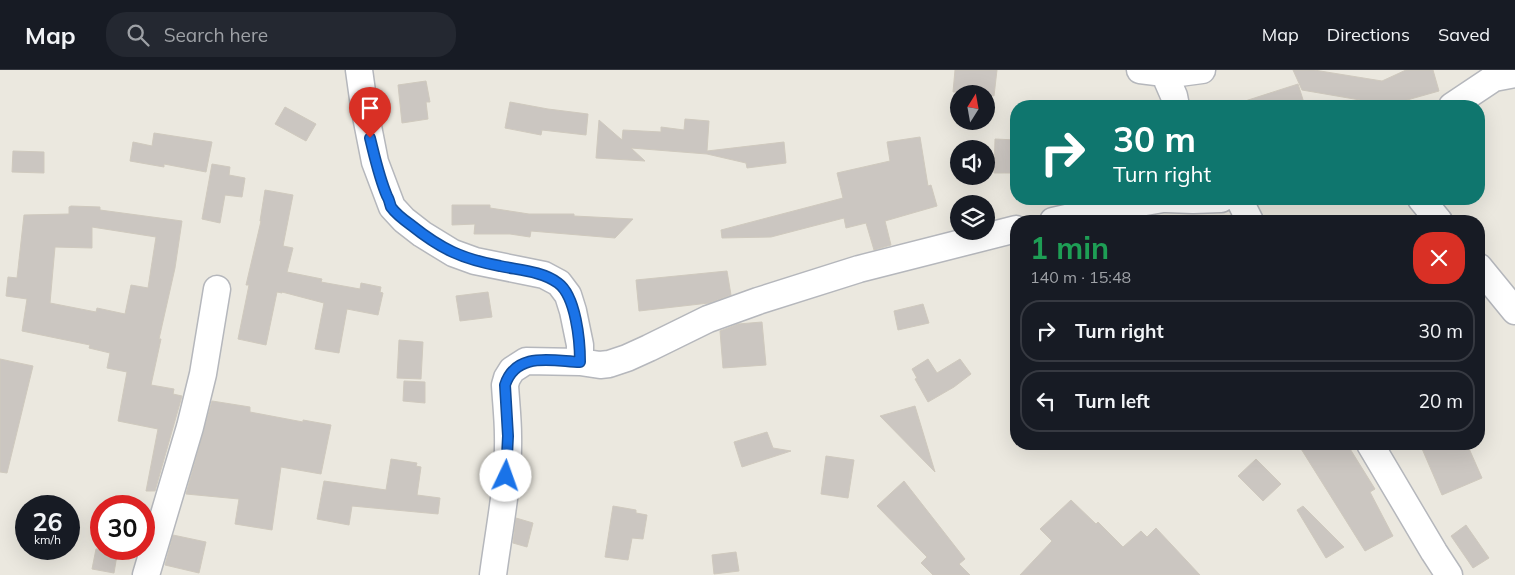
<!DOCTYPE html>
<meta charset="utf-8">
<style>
body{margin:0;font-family:Mulish,sans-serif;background:#242831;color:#f1f3f6;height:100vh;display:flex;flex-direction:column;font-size:19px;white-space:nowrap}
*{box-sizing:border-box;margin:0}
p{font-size:16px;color:#9ea1a6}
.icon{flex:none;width:28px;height:28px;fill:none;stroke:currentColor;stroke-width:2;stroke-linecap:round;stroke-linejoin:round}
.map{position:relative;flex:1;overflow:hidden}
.details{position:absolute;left:1010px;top:145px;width:475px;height:235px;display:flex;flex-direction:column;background:#171b24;border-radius:20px;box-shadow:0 5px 20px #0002}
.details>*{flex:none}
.banner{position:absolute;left:1010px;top:30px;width:475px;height:105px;border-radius:20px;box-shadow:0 5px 20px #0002;background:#0f766e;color:#fff;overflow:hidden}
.needle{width:32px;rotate:11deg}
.fabs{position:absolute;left:950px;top:15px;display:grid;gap:10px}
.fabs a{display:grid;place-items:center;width:45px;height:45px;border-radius:50%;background:#171b24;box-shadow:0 5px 20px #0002;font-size:25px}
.speed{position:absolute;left:15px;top:425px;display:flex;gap:10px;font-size:25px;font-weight:700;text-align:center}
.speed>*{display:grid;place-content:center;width:65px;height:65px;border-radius:50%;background:#171b24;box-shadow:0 5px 20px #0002;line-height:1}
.speed small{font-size:12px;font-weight:400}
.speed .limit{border:8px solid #d22;background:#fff;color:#111}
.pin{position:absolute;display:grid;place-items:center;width:42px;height:42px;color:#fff;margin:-51px -21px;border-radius:50% 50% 50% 0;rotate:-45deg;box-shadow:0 0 5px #0007}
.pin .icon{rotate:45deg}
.me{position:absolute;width:55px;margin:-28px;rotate:3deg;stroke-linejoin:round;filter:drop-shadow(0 0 4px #0008)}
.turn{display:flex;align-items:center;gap:18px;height:105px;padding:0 20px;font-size:22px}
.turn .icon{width:65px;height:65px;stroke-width:2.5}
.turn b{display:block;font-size:35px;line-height:42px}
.round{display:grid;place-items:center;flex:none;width:52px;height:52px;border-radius:20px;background:#242831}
.headline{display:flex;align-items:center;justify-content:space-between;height:85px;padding:0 20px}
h1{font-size:30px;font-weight:700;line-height:38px;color:#1e9e55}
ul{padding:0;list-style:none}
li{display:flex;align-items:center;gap:15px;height:62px;margin:0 10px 8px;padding:0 10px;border:2px solid #363941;border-radius:20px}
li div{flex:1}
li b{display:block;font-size:19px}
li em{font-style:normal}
header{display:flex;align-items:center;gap:30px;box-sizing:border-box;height:70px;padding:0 25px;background:#171b24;border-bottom:1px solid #363941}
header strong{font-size:24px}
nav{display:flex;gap:28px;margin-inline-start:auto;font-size:18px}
.search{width:350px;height:45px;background:#242831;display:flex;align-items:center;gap:12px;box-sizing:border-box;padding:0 18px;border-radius:20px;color:#9ea1a6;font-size:19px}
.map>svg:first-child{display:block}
.building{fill:#cbc6c1;stroke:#cfc9be;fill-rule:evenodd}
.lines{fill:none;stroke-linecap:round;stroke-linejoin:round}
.minor-casing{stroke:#b5b7bc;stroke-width:29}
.minor{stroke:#fff;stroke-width:26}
.route-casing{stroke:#114b97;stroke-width:12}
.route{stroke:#1a73e8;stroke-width:9}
</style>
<header>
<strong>Map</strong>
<div class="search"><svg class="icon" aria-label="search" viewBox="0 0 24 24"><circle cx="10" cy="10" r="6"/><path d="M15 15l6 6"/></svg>Search here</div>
<nav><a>Map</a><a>Directions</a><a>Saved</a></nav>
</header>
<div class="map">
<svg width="1515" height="505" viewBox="0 0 1515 505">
<rect width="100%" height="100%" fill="#ebe8df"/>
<path class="building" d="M955,0H997L994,26L986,25V24L953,22Z
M1293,0H1314L1382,11L1406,0H1433L1439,21L1386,36H1362L1360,30L1302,20Z
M426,11L430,32H426L428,49L402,53L398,15Z
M1298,14L1305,36H1242V32Z
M510,32L548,39L588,44L586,65L542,60L541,65L505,58Z
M285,37L316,54L306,71L275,54Z
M685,49L709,51L707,81L784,72L786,93L747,98L746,93L707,84L631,78L645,91L596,88L599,50L622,70L623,60L661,62V57L684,60Z
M154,63L212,72L206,102L164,94V97L130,91L133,72L152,76Z
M920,67L928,116L931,115L937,136L885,151L891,175L874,180L866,153L846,158L844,148L771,167L722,168L721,160L843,128L837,103L890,91L887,72Z
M995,69L1016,70V103H994Z
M13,81L44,82V103L12,102Z
M212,94L230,97L229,105L245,108L242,127L225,125L220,153L202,149Z
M265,120L293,125L283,176L293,178L287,202L322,209L321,212L360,219L361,213L381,217L380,222L383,223L378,245L347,239L339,283L315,279L324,233L282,222V223L277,222L266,275L238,269L249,215H246L261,151H260Z
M452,135H490V138L529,144H574V146L633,149L615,168L531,161L530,167L510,164H474L475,154L452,155Z
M71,136L100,137V140L182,151L175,198L159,269H161L151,315L174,319L173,324L182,326L155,421H146L158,359L118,351L127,302L107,298L110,283L89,278L90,275L22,261L27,229L6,226L8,207L17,208L24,145L69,144V137ZM92,157L156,167L148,218L131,215L125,244L97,238L96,242L50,233L55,177L92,178Z
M727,201L731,225L709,233L639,241L636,210Z
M488,222L492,247L460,251L456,226Z
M923,234L929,253L898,260L894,241Z
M762,252L766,295L723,298L720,261L738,254Z
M399,270L423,272L421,309L397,308Z
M0,289L33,296L7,403L0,402Z
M928,289L937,303L960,289L971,304L954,317L928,332L915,309L917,308L912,299Z
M404,311L425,312V333L403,331Z
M212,331L250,337V342L303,352V350L331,355L321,404L281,397L272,460L235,454L239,429L186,424Z
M915,336L935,402L880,346Z
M767,362L773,378L791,381L742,397L734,372Z
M1298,374H1347L1375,419L1370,422L1393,466L1365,481Z
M1420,374H1467L1482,408L1442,425Z
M826,386L854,390L848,428L821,424Z
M391,389L417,393L416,396L421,397L417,425L440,428L438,444L352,436L349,455L317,449L324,411L386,420Z
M1256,389L1281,414L1263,431L1238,406Z
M904,411L965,489L959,494L970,505H933L921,493L927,487L877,436Z
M1071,430L1096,454L1098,452L1123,477L1141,461L1147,467L1156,458L1200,505H1020L1052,471L1040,459Z
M613,436L636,440V443L647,445L643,469L632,468L628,490L605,487Z
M1303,436L1344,477L1326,488L1297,440Z
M516,448L533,453L527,477L513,473Z
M1466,455L1489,488L1473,498L1451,466Z
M173,465L206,472L199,503L165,495Z
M96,479H118L114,503L92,499Z
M736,482L739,501L714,504L712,485Z"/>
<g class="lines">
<g class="minor-casing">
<path id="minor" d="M359,0L364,36L375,92L392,137L404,150L422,164L453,183L475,191L544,205L559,213L568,225L573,241L580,275V292
M1140,0L1172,4L1202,0
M1164,3L1174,26L1176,36
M1452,36L1494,8L1515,4
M1166,129L1193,130L1221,129
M1239,129L1250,151
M1421,129L1439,151
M1053,151L1111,138L1163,129
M1479,197L1515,241
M1370,374L1434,482L1449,505
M146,505L190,357L203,304L217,219
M493,505C499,459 509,412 508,366C508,349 506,332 505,315L507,308L512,300L526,291L580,292L600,295L609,294L627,288L649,278L708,249L758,231L859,199L1016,159"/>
</g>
<use href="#minor" class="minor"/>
</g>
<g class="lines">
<g class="route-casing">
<path id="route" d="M370,68C375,88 379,107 387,126C389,129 390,134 391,137C396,144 404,150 411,155C441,179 462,189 500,196C518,200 542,201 558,213C576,226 580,271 580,292C552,291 516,281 505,315L508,366L506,406"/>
</g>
<use href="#route" class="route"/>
</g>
</svg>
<div class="fabs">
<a><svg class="needle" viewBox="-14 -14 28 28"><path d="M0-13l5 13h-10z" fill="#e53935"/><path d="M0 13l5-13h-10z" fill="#9ea1a6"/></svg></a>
<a><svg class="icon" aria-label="sound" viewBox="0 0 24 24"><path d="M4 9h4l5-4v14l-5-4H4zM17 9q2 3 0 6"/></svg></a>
<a><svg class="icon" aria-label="layers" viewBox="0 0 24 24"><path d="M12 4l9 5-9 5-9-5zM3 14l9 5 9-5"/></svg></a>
</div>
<div class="speed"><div>26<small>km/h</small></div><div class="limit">30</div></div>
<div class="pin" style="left:370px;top:68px;background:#d93025"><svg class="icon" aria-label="arrive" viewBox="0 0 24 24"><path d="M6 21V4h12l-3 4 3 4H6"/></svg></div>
<svg class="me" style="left:506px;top:406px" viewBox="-20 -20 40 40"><circle r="19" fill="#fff"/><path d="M0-13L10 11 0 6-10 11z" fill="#1a73e8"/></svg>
<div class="banner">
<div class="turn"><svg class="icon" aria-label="right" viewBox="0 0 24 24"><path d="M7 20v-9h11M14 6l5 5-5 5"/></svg><div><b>30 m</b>Turn right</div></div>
</div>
<section class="details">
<div class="headline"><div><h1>1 min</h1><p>140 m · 15:48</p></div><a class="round" style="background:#d93025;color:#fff"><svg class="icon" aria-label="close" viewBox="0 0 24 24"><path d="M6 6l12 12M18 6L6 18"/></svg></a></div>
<ul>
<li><svg class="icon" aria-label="right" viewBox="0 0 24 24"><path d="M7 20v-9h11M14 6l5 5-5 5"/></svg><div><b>Turn right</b></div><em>30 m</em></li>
<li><svg class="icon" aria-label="left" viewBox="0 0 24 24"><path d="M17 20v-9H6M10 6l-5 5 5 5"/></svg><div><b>Turn left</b></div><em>20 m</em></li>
</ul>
</section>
</div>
